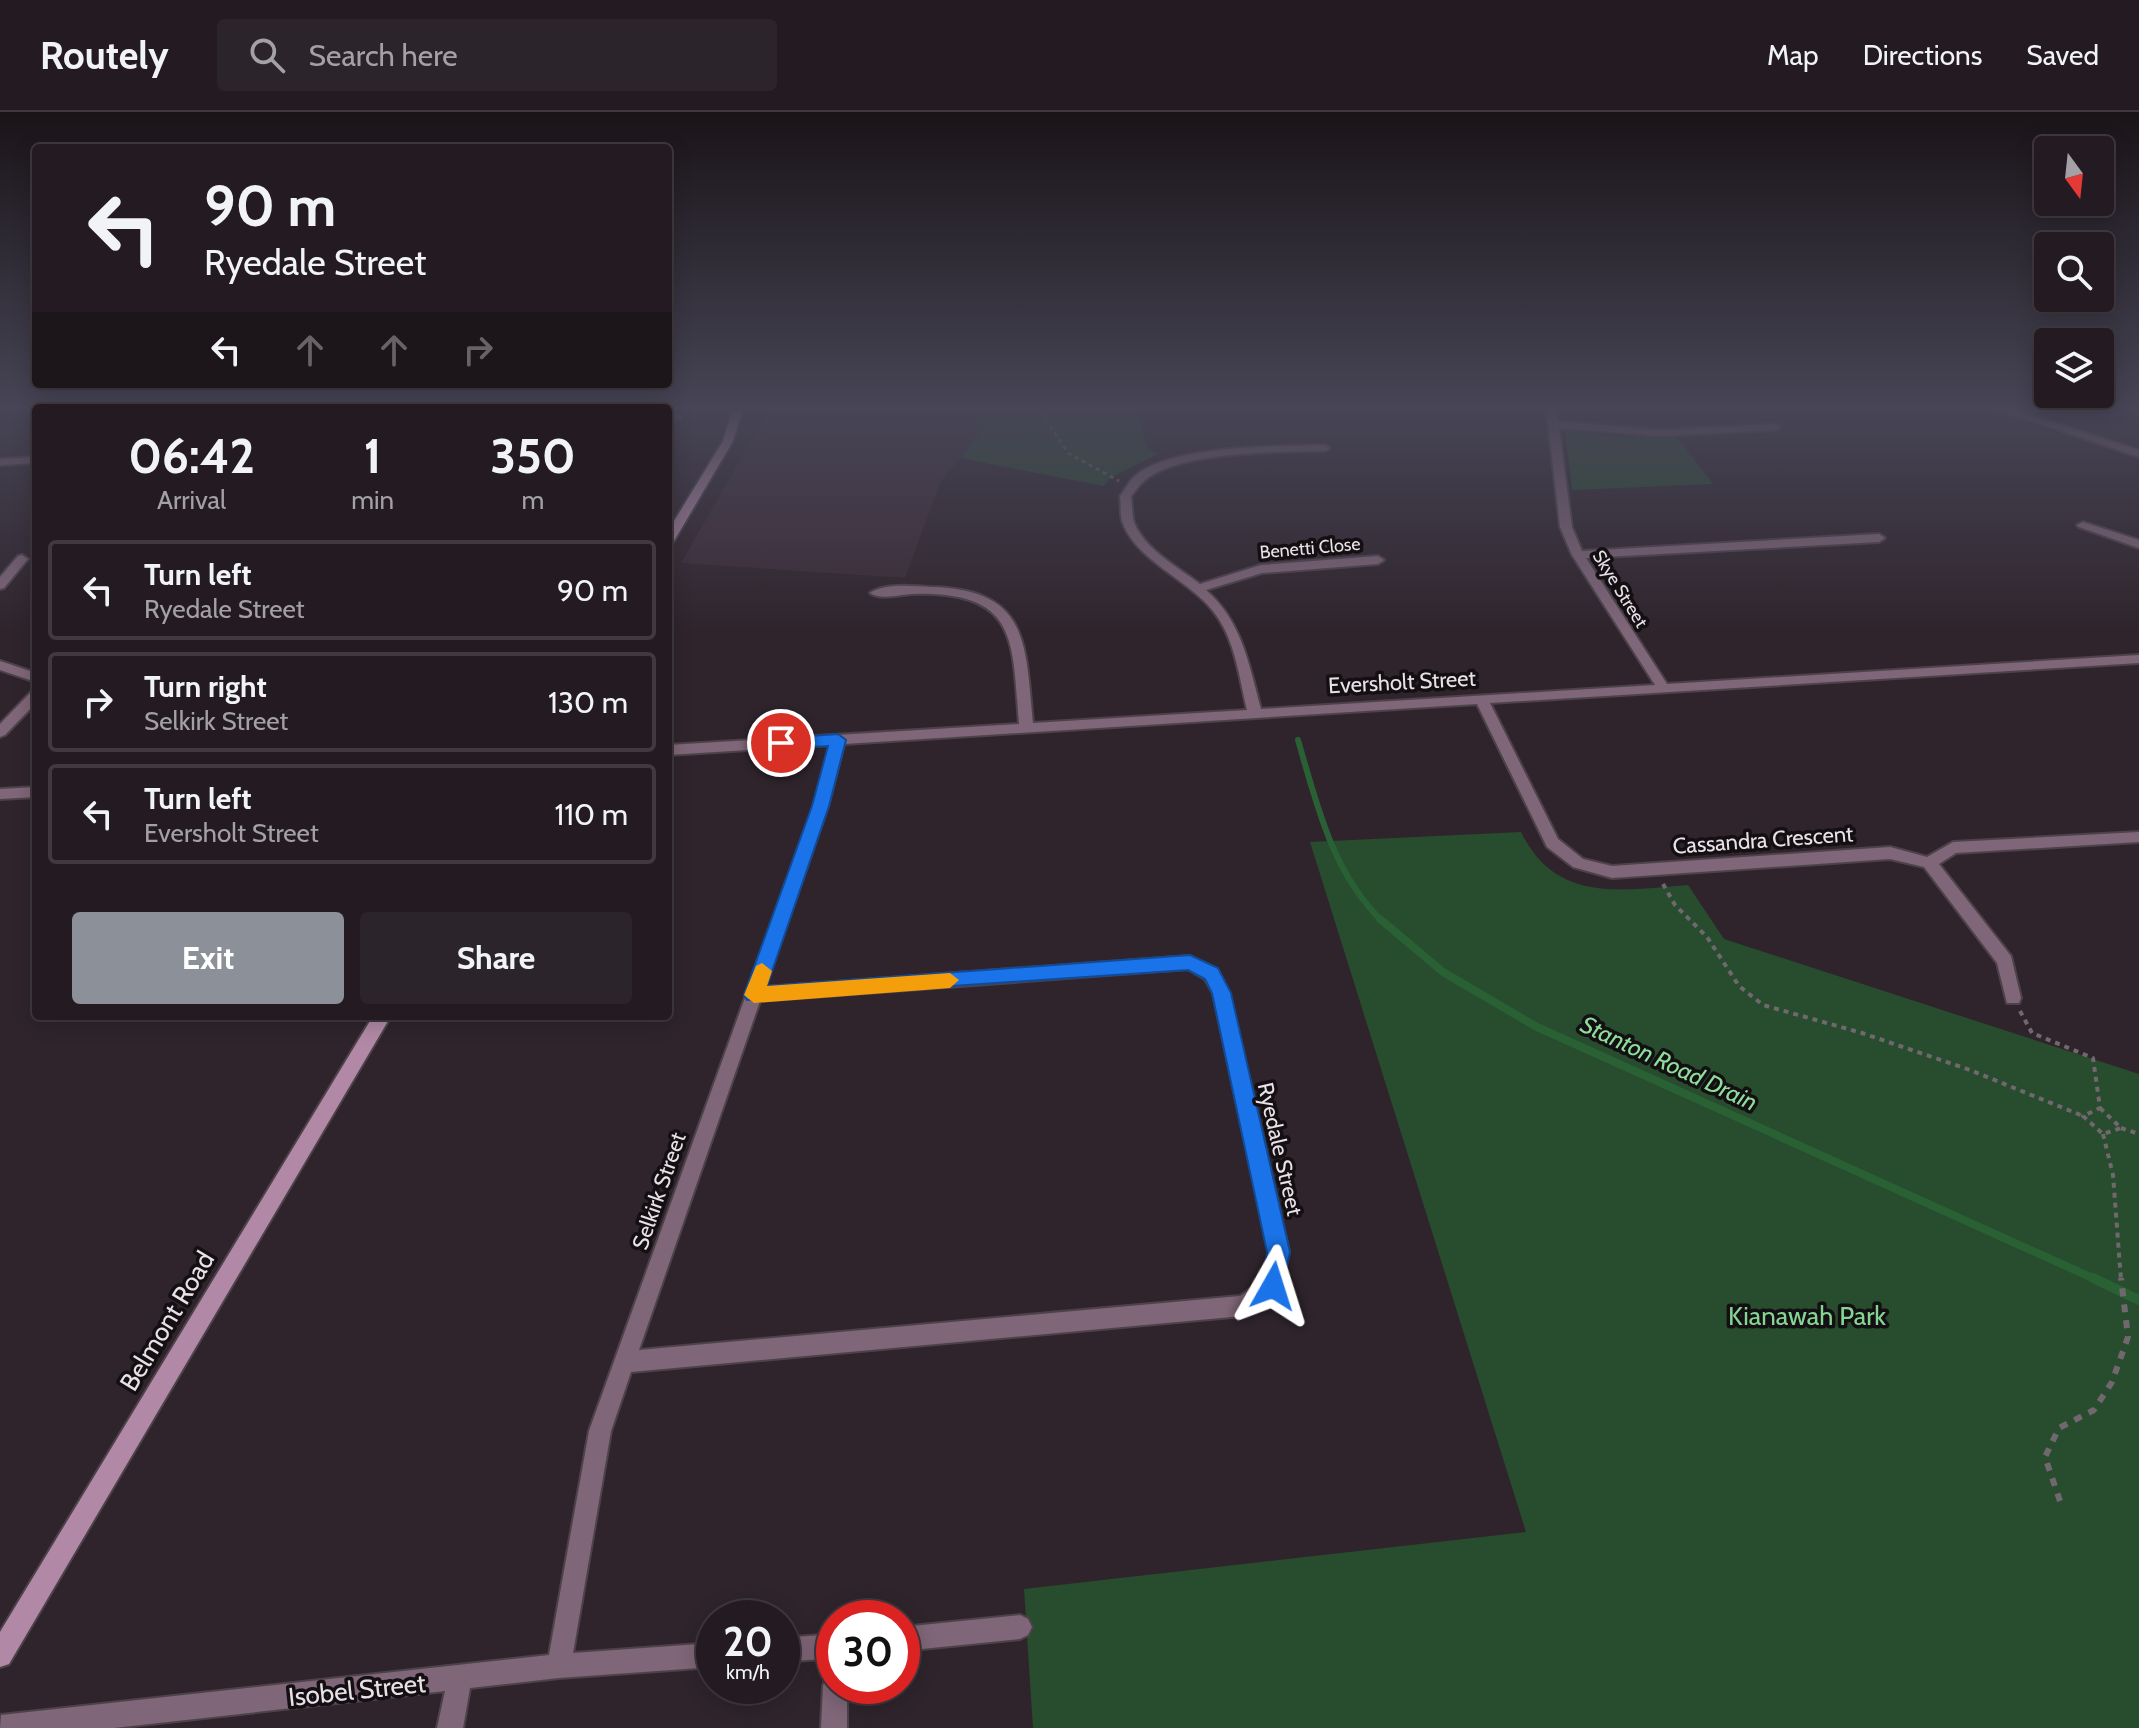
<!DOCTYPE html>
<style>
body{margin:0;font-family:Cabin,sans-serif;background:#2b242a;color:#f1f3f6;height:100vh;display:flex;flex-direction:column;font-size:30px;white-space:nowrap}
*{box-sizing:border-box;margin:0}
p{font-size:26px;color:#a3a1a5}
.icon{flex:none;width:44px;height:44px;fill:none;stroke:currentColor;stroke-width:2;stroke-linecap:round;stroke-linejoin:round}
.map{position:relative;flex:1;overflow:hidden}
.panel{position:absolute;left:32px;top:292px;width:640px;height:616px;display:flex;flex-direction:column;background:#231b21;border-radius:8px;box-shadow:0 4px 20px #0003,0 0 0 2px #40393f}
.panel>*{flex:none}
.banner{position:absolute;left:32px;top:32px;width:640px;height:244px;border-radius:8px;box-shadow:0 4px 20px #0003,0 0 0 2px #40393f;background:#231b21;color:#f1f3f6;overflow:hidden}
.needle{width:52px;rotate:165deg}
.buttons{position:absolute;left:2034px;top:24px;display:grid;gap:16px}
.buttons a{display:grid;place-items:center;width:80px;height:80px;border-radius:8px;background:#231b21;box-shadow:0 4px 20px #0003,0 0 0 2px #40393f;font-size:40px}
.speed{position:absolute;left:696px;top:1488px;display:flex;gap:16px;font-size:40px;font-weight:700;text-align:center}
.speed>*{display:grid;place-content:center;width:104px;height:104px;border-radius:50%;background:#231b21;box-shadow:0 4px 20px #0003,0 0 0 2px #40393f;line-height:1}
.speed small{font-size:20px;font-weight:400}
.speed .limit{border:12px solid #d22;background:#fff;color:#111}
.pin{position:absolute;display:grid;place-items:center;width:68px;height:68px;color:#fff;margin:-34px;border:4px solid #fff;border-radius:50%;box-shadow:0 2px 8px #0007}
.me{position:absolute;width:88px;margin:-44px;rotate:6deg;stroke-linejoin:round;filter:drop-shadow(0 0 6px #0008)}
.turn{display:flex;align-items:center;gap:28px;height:168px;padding:0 40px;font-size:36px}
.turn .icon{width:104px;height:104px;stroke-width:2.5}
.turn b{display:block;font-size:56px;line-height:68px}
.lanes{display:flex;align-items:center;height:76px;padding:0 40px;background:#0003;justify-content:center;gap:40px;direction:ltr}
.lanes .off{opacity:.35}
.eta{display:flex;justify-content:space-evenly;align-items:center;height:136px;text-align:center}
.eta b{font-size:48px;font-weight:800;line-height:56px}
.cta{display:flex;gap:16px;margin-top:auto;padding:16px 40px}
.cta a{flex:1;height:92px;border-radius:8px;background:#8c9099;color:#fff;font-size:32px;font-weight:800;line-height:92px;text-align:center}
.cta a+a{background:#2b242a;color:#f1f3f6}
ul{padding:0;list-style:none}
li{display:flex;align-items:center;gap:24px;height:100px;margin:0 16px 12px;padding:0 24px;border:4px solid #40393f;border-radius:8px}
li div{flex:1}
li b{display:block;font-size:30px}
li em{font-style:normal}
header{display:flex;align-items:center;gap:48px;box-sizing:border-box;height:112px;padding:0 40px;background:#231b21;border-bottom:2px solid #40393f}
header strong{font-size:38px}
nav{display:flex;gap:44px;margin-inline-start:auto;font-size:28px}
.search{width:560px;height:72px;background:#2b242a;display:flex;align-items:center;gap:20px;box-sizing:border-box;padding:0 28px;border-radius:8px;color:#a3a1a5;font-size:30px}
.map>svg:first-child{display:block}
.built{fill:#3c2b37}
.green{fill:#274d2e}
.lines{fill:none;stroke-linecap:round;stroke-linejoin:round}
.stream-far2{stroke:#296135;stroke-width:6}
.stream-far1{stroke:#296135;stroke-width:8}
.stream{stroke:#296135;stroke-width:10}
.service-casing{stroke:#4d424a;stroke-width:9}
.minor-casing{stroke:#4d424a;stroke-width:4}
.secondary-casing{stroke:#4d424a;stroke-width:4}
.path-far2{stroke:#71686f;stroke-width:3;stroke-dasharray:4 4;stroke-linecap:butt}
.path-far1{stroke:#71686f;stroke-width:4;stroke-dasharray:5 5;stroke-linecap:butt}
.path{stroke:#71686f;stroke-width:6;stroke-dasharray:8 8;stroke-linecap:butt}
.service{stroke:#7f6678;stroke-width:6}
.minor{fill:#7f6678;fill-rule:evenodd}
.secondary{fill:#b189a6;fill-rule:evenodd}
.route{fill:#1a73e8;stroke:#114b97;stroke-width:2}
.slow{fill:#f59e0b}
.labels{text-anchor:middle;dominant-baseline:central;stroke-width:7;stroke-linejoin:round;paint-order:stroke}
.far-street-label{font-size:18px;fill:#e8e1e6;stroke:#140f12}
.street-label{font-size:22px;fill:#e8e1e6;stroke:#140f12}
.water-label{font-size:24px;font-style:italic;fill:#8ede9b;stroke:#140f12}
.near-park-label{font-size:26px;fill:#85d592;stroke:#140f12}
.near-street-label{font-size:26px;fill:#e8e1e6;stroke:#140f12}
</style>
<header>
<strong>Routely</strong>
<div class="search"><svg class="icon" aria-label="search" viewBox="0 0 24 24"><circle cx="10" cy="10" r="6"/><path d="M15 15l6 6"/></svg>Search here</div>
<nav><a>Map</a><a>Directions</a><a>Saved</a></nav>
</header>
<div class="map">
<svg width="2139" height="1616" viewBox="0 0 2139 1616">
<rect width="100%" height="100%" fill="#2f242c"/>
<path class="built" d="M771,294H975L978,324L940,371L905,466L681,451Z"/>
<path class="green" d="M65,294H418L63,296Z
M975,294H1136L1147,335L1158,342L1110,366L1104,374L960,346L978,324Z
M1565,318L1622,325H1677L1713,372L1572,378Z
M1521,720C1556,792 1621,778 1688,773L1724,827L2139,962V1616H1033L1024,1477L1526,1420L1310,730Z"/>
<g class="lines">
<path class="stream-far2" d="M1298,628C1317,693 1332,760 1382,809"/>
<path class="stream-far1" d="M1380,807L1443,860L1535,914L2097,1168"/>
<path class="stream" d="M2093,1166L2139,1188"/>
<g class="service-casing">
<path id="service" d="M668,305H678"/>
</g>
<g class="minor-casing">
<path id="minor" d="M1546,294H1556L1558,309L1659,318L1776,312L1781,315L1776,318L1659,324L1559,316L1572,415L1582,439L1879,422L1885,426L1879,430L1586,446L1667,572L2139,543V551L1490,591L1558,727L1583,747L1612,754L1890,735L1927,745L1953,730L2139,720V730L1956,741L1939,752L2011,844L2021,886L2019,891H2007L1997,851L1924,755L1890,747L1612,766L1573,755L1547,735L1477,592L844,632L828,694L765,875L1190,844L1217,857L1229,881L1289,1140L1280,1181L1243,1204L631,1260L611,1319L573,1541L714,1531V1555L559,1566L470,1576L463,1616H437L445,1579L114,1616H0L1,1603L549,1543L589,1319L814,694L830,633L668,643V633L1019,612C1012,526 1018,479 911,482C899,483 880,488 870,481C884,471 913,474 930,475C1030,477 1025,532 1033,611L1247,598C1239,565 1235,526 1213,499C1189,468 1134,447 1122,409C1120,401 1121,392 1120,384C1125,378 1129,369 1135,364C1171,333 1278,334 1325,333L1330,336L1325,339C1281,340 1175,339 1143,370C1138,374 1135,380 1131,384C1132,392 1132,403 1134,410C1144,437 1178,455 1200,472L1261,453L1378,444L1384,448L1378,452L1262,461L1206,478C1242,509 1249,553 1261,597L1655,573L1572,443L1560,415ZM1188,857L1205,867L1213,881L1269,1140L1264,1168L1240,1184L639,1238L760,889Z
M1987,294H2003L2139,338V345Z
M36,345V351L0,353V347Z
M2083,410L2139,428V436L2079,415L2077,413Z
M22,443L28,447L4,476L0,477V465L18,444Z
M0,549L36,561V570L0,558Z
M36,579V591L5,623L0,625V612L31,580Z
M36,675V685L0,687V677Z
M1020,1503L1028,1507L1032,1515L1028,1523L1020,1527L902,1539V1515Z
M834,1522V1546L782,1550V1526Z
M834,1562V1574H847V1616H821L823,1574L826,1565Z"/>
</g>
<g class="secondary-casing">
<path id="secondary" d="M734,294H744L733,329L674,429L668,433V419L723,329Z
M373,904H391L9,1552L0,1555V1520Z"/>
</g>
<path class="path-far2" d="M1037,294L1068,341L1119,369
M400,296L404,294"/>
<path class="path-far1" d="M1663,772L1675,793L1707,825L1739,874L1763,893L1862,921L1970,958L2083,1004
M2020,899L2032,921L2093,946L2100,996
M2100,996L2121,1016L2103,1022L2083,1004Z
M2121,1016L2139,1022
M2103,1022L2113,1063L2121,1168"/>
<path class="path" d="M2060,1389L2045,1345L2059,1316L2094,1298L2112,1270L2128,1225L2121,1166"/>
<use href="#service" class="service"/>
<use href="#minor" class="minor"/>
<use href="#secondary" class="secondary"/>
</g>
<linearGradient id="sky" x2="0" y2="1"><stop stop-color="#1a1418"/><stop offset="0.57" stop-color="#474556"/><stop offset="1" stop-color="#474556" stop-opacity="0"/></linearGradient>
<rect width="2139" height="520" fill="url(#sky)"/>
<path class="route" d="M838,622L846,628L829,694L767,874L1190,843L1218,856L1231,881L1290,1140L1281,1181L1273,1185L1265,1181L1262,1174L1267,1140L1212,881L1205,867L1188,858L747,888L744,883L812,694L828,634L781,637L773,631L781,626Z"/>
<path class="slow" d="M762,851L772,859L767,874L950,861L959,868L950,876L754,891L744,883L756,854Z"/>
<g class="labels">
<g class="far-street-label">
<text transform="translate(1310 436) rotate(-5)">Benetti Close</text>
<text transform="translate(1620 477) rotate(58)">Skye Street</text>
</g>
<g class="street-label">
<text transform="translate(1402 570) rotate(-3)">Eversholt Street</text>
<text transform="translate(1763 728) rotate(-4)">Cassandra Crescent</text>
<text transform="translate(1280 1037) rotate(77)">Ryedale Street</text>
<text transform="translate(659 1079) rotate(-71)">Selkirk Street</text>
</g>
<g class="water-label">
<text transform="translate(1669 951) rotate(25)">Stanton Road Drain</text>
</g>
<g class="near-park-label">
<text x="1807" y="1204">Kianawah Park</text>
</g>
<g class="near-street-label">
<text transform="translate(167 1209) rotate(-59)">Belmont Road</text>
<text transform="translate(357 1578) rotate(-6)">Isobel Street</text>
</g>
</g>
</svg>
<div class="buttons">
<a><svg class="needle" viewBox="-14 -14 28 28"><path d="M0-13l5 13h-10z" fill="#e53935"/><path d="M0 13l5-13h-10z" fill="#a3a1a5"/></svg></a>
<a><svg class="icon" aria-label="search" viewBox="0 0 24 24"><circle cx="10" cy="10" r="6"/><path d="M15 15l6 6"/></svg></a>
<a><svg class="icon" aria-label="layers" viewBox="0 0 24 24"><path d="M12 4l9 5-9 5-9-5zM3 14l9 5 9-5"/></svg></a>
</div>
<div class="speed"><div>20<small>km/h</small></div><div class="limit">30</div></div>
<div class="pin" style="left:781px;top:631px;background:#d93025"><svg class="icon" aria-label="arrive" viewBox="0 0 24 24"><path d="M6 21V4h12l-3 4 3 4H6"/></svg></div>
<svg class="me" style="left:1273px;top:1174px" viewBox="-20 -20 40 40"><path d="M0-17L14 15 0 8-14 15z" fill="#1a73e8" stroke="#fff" stroke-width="4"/></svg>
<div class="banner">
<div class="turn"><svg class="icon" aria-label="left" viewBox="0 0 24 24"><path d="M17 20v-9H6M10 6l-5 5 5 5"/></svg><div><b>90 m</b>Ryedale Street</div></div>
<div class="lanes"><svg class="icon" aria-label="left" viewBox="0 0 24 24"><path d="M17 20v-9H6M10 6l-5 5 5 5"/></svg><svg class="icon off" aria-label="ahead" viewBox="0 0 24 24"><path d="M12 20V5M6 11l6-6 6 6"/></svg><svg class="icon off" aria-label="ahead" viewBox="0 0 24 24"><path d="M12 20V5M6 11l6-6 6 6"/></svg><svg class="icon off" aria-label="right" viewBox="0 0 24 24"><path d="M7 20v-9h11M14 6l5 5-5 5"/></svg></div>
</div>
<section class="panel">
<div class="eta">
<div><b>06:42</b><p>Arrival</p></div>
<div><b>1</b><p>min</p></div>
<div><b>350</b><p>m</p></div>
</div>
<ul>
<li><svg class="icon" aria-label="left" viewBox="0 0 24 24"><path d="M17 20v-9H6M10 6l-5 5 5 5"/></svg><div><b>Turn left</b><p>Ryedale Street</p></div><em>90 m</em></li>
<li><svg class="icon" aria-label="right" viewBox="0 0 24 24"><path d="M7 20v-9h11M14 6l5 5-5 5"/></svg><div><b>Turn right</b><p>Selkirk Street</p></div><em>130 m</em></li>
<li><svg class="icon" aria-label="left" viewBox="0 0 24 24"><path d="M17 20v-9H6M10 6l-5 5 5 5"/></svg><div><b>Turn left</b><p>Eversholt Street</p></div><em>110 m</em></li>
</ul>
<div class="cta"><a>Exit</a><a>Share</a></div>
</section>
</div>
